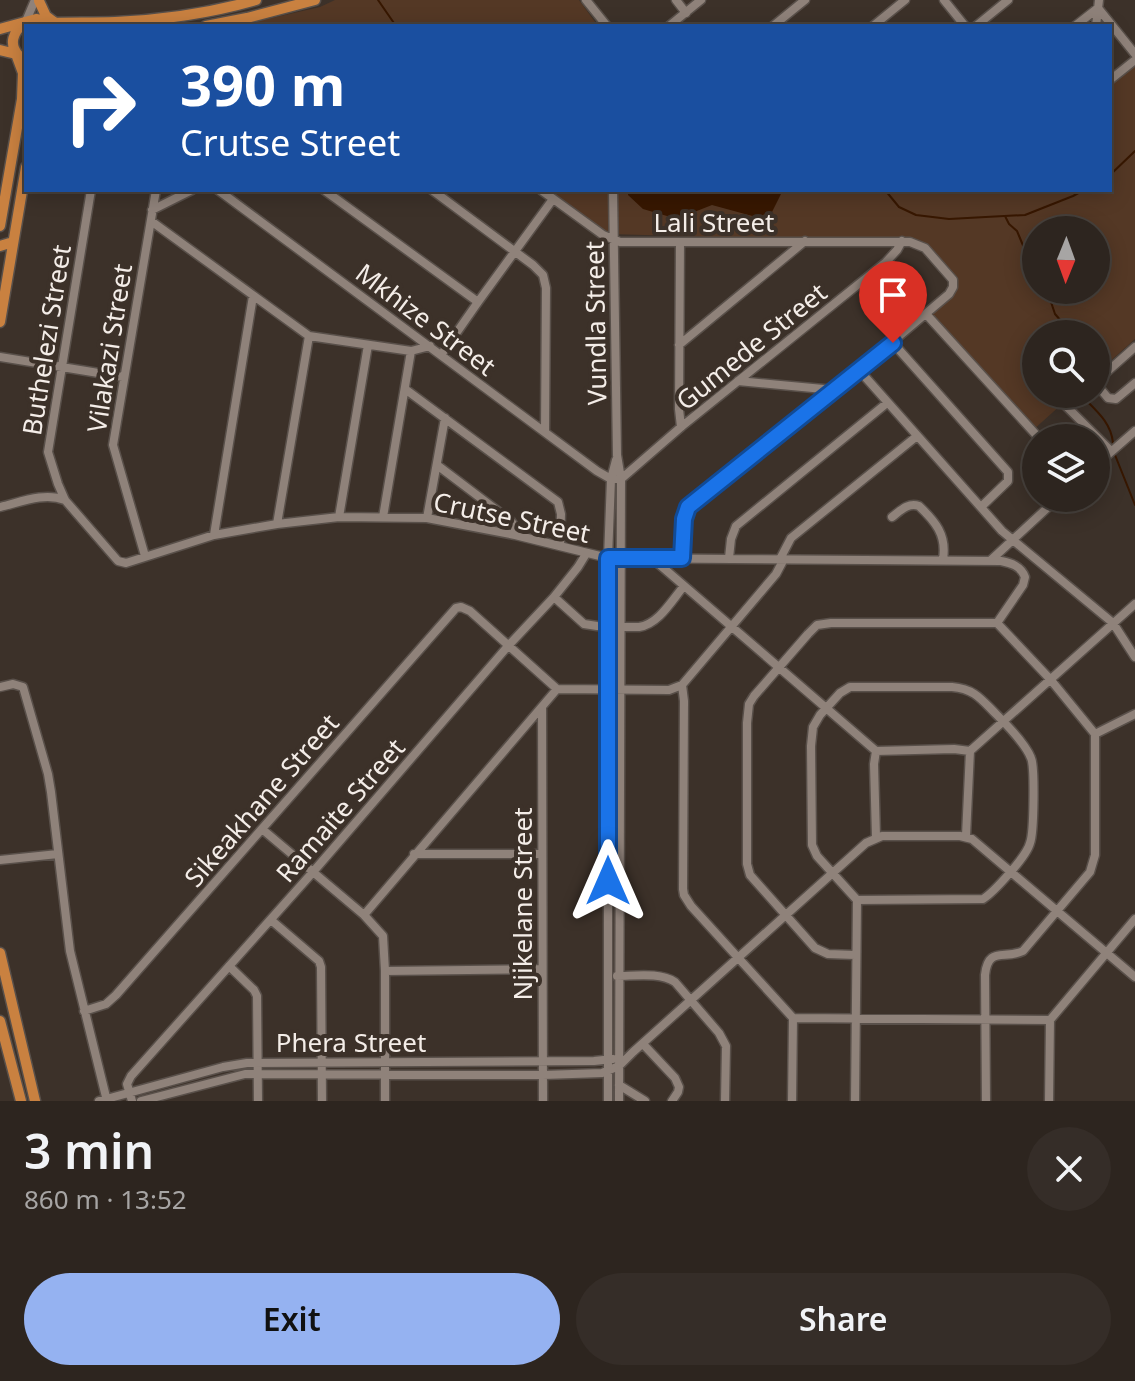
<!DOCTYPE html>
<meta charset="utf-8">
<style>
body{margin:0;font-family:"Noto Sans",sans-serif;background:#352d28;color:#f1f3f6;height:100vh;display:flex;flex-direction:column;font-size:30px;white-space:nowrap}
*{box-sizing:border-box;margin:0}
p{font-size:26px;color:#a7a5a4}
.icon{flex:none;width:44px;height:44px;fill:none;stroke:currentColor;stroke-width:2;stroke-linecap:round;stroke-linejoin:round}
.map{position:relative;height:1101px;overflow:hidden}
.sheet{display:flex;flex-direction:column;background:#2d251f;flex:1}
.sheet>*{flex:none}
.banner{position:absolute;left:24px;top:24px;width:1088px;height:168px;border-radius:0px;box-shadow:0 4px 20px #0003,0 0 0 2px #48423d;background:#1a4fa0;color:#fff;overflow:hidden}
.needle{width:52px;rotate:181deg}
.buttons{position:absolute;left:1022px;top:216px;display:grid;gap:16px}
.buttons a{display:grid;place-items:center;width:88px;height:88px;border-radius:50%;background:#2d251f;box-shadow:0 4px 20px #0003,0 0 0 2px #48423d;font-size:40px}
.pin{position:absolute;display:grid;place-items:center;width:68px;height:68px;color:#fff;margin:-82px -34px;border-radius:50% 50% 50% 0;rotate:-45deg;box-shadow:0 0 8px #0007}
.pin .icon{rotate:45deg}
.me{position:absolute;width:88px;margin:-44px;rotate:0deg;stroke-linejoin:round;filter:drop-shadow(0 0 6px #0008)}
.turn{display:flex;align-items:center;gap:28px;height:168px;padding:0 24px;font-size:36px}
.turn .icon{width:104px;height:104px;stroke-width:2.5}
.turn b{display:block;font-size:56px;line-height:68px}
.round{display:grid;place-items:center;flex:none;width:84px;height:84px;border-radius:42px;background:#352d28}
.overview{display:flex;align-items:center;justify-content:space-between;height:136px;padding:0 24px}
h1{font-size:48px;font-weight:600;line-height:60px}
.cta{display:flex;gap:16px;margin-top:auto;padding:16px 24px}
.cta a{flex:1;height:92px;border-radius:48px;background:#95b2f1;color:#111;font-size:32px;font-weight:600;line-height:92px;text-align:center}
.cta a+a{background:#352d28;color:#f1f3f6}
.map>svg:first-child{display:block}
.green{fill:#543825;fill-rule:evenodd}
.water{fill:#371700}
.lines{fill:none;stroke-linecap:round;stroke-linejoin:round}
.stream{stroke:#371700;stroke-width:2}
.minor-casing{stroke:#59504a;stroke-width:11}
.major-casing{stroke:#59504a;stroke-width:13}
.minor{stroke:#8f827a;stroke-width:8}
.major{stroke:#c98140;stroke-width:10}
.route-casing{stroke:#114b97;stroke-width:20}
.route{stroke:#1a73e8;stroke-width:14}
.labels{text-anchor:middle;dominant-baseline:central;stroke-width:8;stroke-linejoin:round;paint-order:stroke}
.street-label{font-size:26px;fill:#f4ede8;stroke:#3c3129}
</style>
<div class="map">
<svg width="1135" height="1101" viewBox="0 0 1135 1101">
<rect width="100%" height="100%" fill="#3c3129"/>
<path class="green" d="M335,0H579L598,26H236L320,7Z
M1135,57V339L1096,374V334H1036V394H1073L1032,431L928,315L954,284L921,243L610,234L547,190H1110V78ZM1036,230H1096V290H1036Z"/>
<path class="water" d="M628,190H783L772,212L756,217L712,205L684,216H667L643,209L628,195Z"/>
<g class="lines">
<path class="stream" d="M378,0L396,26
M1110,175L1135,151
M885,190L899,207L916,215L949,219L1025,215L1073,196L1084,190
M1005,216L1009,224L1017,231L1027,255L1036,268
M1047,290L1055,314L1068,329V334
M1080,394C1094,409 1111,421 1113,443
M1115,455L1135,505"/>
<g class="minor-casing">
<path id="minor" d="M586,0L607,26
M676,0L686,13
M944,0L965,26
M26,21L35,0
M669,26L701,0
M773,26L805,0
M873,26L905,0
M976,26L1008,0
M1075,26L1098,8L1135,54
M1096,26L1099,0
M1110,80L1135,60
M91,190L48,452L58,484L65,500L118,561L126,563L214,535L277,524L339,517L427,518L515,535L608,558L1001,561C1011,563 1021,566 1025,577L1023,585L997,623
M218,190L597,471L611,479H616
M324,190L478,302
M432,190L533,265L543,275L546,288L545,431
M541,190L603,235L620,242H910L925,248L953,280V287L949,294L859,370L688,507L684,519L682,558
M613,190L617,455L621,479L619,1101
M152,210L192,190
M151,221L309,336L411,351L430,346
M680,242L679,409L681,427
M926,314L1039,438
M893,343L1008,472V481L981,507
M679,345L805,241
M1135,347L1100,378L1098,386L1108,398L1116,399L1135,383
M441,355L478,302L553,199
M0,357L123,377
M859,370L1002,531L1113,623L1135,657
M738,381L834,390
M405,389L558,502L561,514L560,546
M1066,406L1111,451
M437,465L511,521L515,527V535
M1096,465L1135,431
M621,479L681,427L886,262L897,250L902,241
M0,507C21,502 44,492 65,500
M339,517L368,345
M383,517L411,351
M892,517C900,511 908,502 919,506C935,521 947,535 943,559
M427,518L445,418
M277,524L309,336
M214,535L253,296
M145,556L113,445L156,190
M729,558L731,539L736,526L887,403
M653,559L876,751
M780,559L791,538L917,436
M784,559L776,574L682,685L684,701L683,889L684,895L691,906L793,1018L792,1101
M991,560L1058,498
M554,597L584,624L597,626L639,627C659,624 672,600 684,586
M0,687L13,684L23,687L48,774L51,792L70,951L107,1101
M542,707L543,1101
M1095,734L1135,714
M876,751L954,749L970,751
M970,751L1135,604
M262,829L364,915L383,936L385,971V1101
M966,836L970,751
M876,837L874,764L876,751
M414,854H542
M0,860L58,854
M364,915L557,689
M271,920L319,961L321,967L322,1101
M855,955L828,954L815,948L750,875L747,864V723L749,704L754,696L808,634L817,625L831,623H997L1050,679L1095,734V855L1090,872L1023,951C1004,960 988,946 985,975L986,1101
M229,966L254,990L257,996L258,1101
M385,971L542,969
M617,976C635,976 660,972 675,982L719,1033L726,1046L725,1101
M84,1011L106,1004L116,995L456,608L461,607L470,611L557,689L669,690L682,685
M793,1018L1050,1020
M643,1044L675,1078L679,1087L678,1092L672,1101
M619,1085L645,1101
M99,1101L223,1067L247,1063L594,1061L613,1059
M132,1101L127,1084L131,1076L313,872L508,646L554,597L578,567L586,554
M141,1101L245,1074L543,1075L602,1073L619,1066L633,1052L866,843L882,836H960L972,839L1135,977
M608,1101V558L611,479L616,460
M855,1101L857,900L817,856L812,845L811,746L813,727L820,715L840,693L850,687H952C975,689 981,699 997,715C1007,725 1026,745 1031,758C1035,767 1034,833 1030,843C1027,856 994,892 983,899L857,900
M1049,1101L1050,1020L1135,919"/>
</g>
<g class="major-casing">
<path id="major" d="M39,1L46,16L54,22
M47,23C70,22 93,23 115,22C162,20 211,13 256,0
M206,26L247,18L315,0
M0,29L36,19L41,20L50,26
M0,50L16,54L23,73L22,99L0,226
M19,56C8,44 13,32 25,22
M0,246L13,242
M0,322L26,167
M0,953L35,1101
M0,1021L21,1101"/>
</g>
<use href="#minor" class="minor"/>
<use href="#major" class="major"/>
</g>
<g class="lines">
<g class="route-casing">
<path id="route" d="M608,881V558H682L684,519L688,507L893,343"/>
</g>
<use href="#route" class="route"/>
</g>
<g class="labels">
<g class="street-label">
<text x="714" y="222">Lali Street</text>
<text transform="translate(426 319) rotate(37)">Mkhize Street</text>
<text transform="translate(595 323) rotate(-91)">Vundla Street</text>
<text transform="translate(46 340) rotate(-81)">Buthelezi Street</text>
<text transform="translate(751 346) rotate(-39)">Gumede Street</text>
<text transform="translate(109 348) rotate(-81)">Vilakazi Street</text>
<text transform="translate(512 517) rotate(12)">Crutse Street</text>
<text transform="translate(261 800) rotate(-49)">Sikeakhane Street</text>
<text transform="translate(340 810) rotate(-49)">Ramaite Street</text>
<text transform="translate(522 904) rotate(-90)">Njikelane Street</text>
<text x="351" y="1042">Phera Street</text>
</g>
</g>
</svg>
<div class="buttons">
<a><svg class="needle" viewBox="-14 -14 28 28"><path d="M0-13l5 13h-10z" fill="#e53935"/><path d="M0 13l5-13h-10z" fill="#a7a5a4"/></svg></a>
<a><svg class="icon" aria-label="search" viewBox="0 0 24 24"><circle cx="10" cy="10" r="6"/><path d="M15 15l6 6"/></svg></a>
<a><svg class="icon" aria-label="layers" viewBox="0 0 24 24"><path d="M12 4l9 5-9 5-9-5zM3 14l9 5 9-5"/></svg></a>
</div>
<div class="pin" style="left:893px;top:343px;background:#d93025"><svg class="icon" aria-label="arrive" viewBox="0 0 24 24"><path d="M6 21V4h12l-3 4 3 4H6"/></svg></div>
<svg class="me" style="left:608px;top:881px" viewBox="-20 -20 40 40"><path d="M0-17L14 15 0 8-14 15z" fill="#1a73e8" stroke="#fff" stroke-width="4"/></svg>
<div class="banner">
<div class="turn"><svg class="icon" aria-label="right" viewBox="0 0 24 24"><path d="M7 20v-9h11M14 6l5 5-5 5"/></svg><div><b>390 m</b>Crutse Street</div></div>
</div>
</div>
<section class="sheet">
<div class="overview"><div><h1>3 min</h1><p>860 m · 13:52</p></div><a class="round"><svg class="icon" aria-label="close" viewBox="0 0 24 24"><path d="M6 6l12 12M18 6L6 18"/></svg></a></div>
<div class="cta"><a>Exit</a><a>Share</a></div>
</section>
